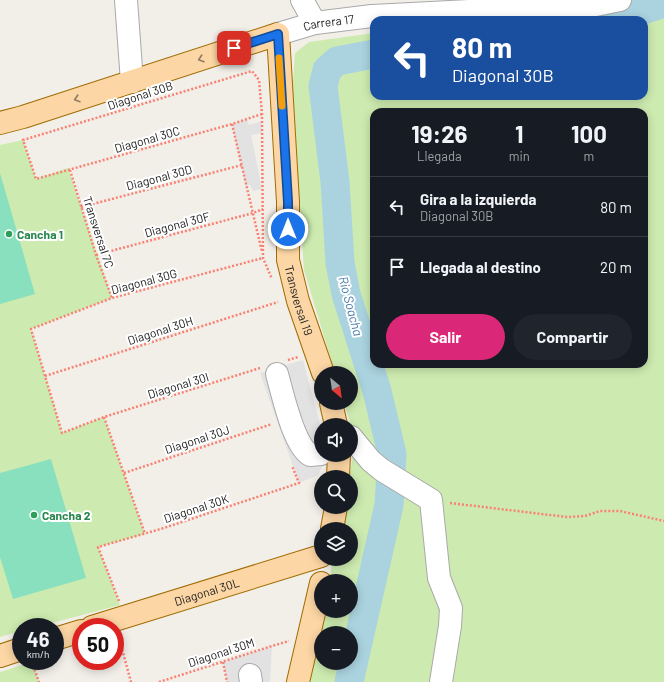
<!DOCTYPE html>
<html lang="es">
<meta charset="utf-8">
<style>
body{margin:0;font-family:Barlow,sans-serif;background:#20242c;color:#f1f3f6;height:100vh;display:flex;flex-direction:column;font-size:15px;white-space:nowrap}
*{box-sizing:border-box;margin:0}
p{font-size:13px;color:#9ea1a6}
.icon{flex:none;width:22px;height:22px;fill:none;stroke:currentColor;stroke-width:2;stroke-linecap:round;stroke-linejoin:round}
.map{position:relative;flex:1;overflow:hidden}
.drawer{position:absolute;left:370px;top:108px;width:278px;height:260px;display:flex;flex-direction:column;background:#171b24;border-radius:12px;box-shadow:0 2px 10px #0003}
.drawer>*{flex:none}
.hud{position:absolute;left:370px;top:16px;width:278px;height:84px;border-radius:12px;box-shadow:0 2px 10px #0003;background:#1a4fa0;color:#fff;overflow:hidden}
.needle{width:26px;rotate:151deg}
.tools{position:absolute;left:314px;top:366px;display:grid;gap:8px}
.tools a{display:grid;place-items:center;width:44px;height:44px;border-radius:50%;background:#171b24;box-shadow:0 2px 10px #0003;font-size:20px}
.speed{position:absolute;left:12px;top:618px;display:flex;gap:8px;font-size:20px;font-weight:700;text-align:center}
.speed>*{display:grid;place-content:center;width:52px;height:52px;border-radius:50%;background:#171b24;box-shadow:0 2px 10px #0003;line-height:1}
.speed small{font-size:10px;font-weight:400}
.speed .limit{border:6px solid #d22;background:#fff;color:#111}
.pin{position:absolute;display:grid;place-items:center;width:34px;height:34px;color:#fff;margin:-17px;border-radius:8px;box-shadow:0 2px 6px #0006}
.me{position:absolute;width:44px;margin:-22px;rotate:0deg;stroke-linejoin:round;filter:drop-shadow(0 0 3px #0008)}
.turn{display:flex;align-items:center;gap:14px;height:84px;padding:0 16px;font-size:18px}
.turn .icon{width:52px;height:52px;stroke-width:2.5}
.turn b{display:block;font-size:28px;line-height:34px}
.eta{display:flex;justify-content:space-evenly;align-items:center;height:68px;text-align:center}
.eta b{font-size:24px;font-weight:700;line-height:28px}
.action{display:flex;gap:8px;margin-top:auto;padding:8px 16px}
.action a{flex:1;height:46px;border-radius:24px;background:#db2777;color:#fff;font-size:16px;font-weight:700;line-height:46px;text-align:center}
.action a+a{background:#20242c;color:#f1f3f6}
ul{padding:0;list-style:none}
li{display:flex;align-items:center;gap:12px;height:60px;padding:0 16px;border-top:1px solid #363941}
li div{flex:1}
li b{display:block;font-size:15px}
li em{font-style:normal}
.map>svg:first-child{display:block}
.grass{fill:#cdebb0;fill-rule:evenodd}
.pitch{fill:#88e0be}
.parking{fill:#e2e2e2}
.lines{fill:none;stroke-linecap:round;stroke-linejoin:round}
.river{stroke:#aad3df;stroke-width:29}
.minor-casing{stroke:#a9a9a9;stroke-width:24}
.major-casing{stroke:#a06b00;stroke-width:24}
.path{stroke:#fa8072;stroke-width:2.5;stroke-dasharray:2 2;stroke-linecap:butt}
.minor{stroke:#fff;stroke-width:22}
.major{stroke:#fcd6a4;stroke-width:22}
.oneway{stroke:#8f7c63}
.route-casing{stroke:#114b97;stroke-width:10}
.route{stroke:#1a73e8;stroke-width:7}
.slow{stroke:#f59e0b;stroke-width:7}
.leisure-dot{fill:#2e9e5b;stroke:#fff;stroke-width:1.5}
.labels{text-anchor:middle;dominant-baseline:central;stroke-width:4;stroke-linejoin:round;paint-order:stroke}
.street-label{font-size:12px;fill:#222;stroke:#fff}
.leisure-label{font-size:12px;font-weight:bold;fill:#27864d;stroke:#fff;text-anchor:start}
.water-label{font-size:13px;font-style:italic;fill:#4a7aab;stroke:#fff}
</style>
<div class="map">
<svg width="664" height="682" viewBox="0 0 664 682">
<rect width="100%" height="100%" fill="#f2efe9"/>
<path class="grass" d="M638,0H664V682H310L323,611H351V581H329L333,559H351V529H339L343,507H351V477H349L356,442L344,403H351V373H335L304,270L292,95L295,53L309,42L374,33V96H644V20H473L604,13ZM374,112H644V364H374ZM321,633H351V663H321Z
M23,140L36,179L68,168L112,298L31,329L62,433L104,417L145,534L98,547L120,605L37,627H21V631L0,637V145Z
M32,662L39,682H0V672Z"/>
<path class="pitch" d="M0,173L35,294L0,304Z
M51,459L86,578L13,599L0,557V473Z"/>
<path class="parking" d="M247,119L249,125L262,121V133L251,135L262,189L253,191L250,185L246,186L232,124Z
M303,360L321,428V455H325L322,467L318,475L299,483L260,373Z
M272,646L270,682H227L223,662Z"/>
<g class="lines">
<path class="river" d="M613,20L664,3
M349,682L389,505L392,454L377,391L346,294L340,263L335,182L323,86L327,70L337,61L374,54"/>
<g class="minor-casing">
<g id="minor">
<path d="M126,0L132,82"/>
<path d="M302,0L315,23"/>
<path id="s1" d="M278,34L315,23L372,16L547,7H586L620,0"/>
<path d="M277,374C283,395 293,444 310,455L321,454"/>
<path d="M351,437L371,461L382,470L431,500L439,578L451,608L450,626L441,682"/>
<path d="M250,675L251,682"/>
</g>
</g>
<g class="major-casing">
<g id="major">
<path id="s2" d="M0,123L23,117L278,34L288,202V260L298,301L323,373"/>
<path d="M331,403L336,425"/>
<path d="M338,477L339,455"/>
<path d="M332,529L336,507"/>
<path id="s3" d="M92,627L321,556"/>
<path d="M55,639L81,631"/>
<path d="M0,656L21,649"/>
<path d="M298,682L321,583"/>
</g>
</g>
<path class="path" d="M262,114L232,124L36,179L23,140L252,71L259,80L262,114L263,258L272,279
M232,124L262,252
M70,170L96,255L112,298
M81,207L242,165
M96,255L253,213L263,209
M288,360L298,357
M260,368L104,417L62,433L31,329L112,298L263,258V257
M45,376L278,302
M104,417L145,534
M124,473L272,424
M450,503L567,517L585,516L600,511H620L664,521
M119,601L98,547L164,528L299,483L292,466
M119,638L131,682
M32,662L39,682
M223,662L227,682
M159,682L272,646L289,641"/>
<use href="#minor" class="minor"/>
<use href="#major" class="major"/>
</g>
<defs><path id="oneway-chevron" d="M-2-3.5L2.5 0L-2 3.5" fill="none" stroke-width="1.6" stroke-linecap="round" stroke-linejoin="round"/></defs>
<g class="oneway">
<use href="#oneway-chevron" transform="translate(201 59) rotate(162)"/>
<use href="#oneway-chevron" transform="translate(77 99) rotate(162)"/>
</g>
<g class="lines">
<g class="route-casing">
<path id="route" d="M234,48L278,34L288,202V229"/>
</g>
<use href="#route" class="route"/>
<path class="slow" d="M279,58L282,106"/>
</g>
<g class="leisure-dot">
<circle cx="9" cy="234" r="4"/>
<circle cx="34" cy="515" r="4"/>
</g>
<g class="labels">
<g class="street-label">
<text stroke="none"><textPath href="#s1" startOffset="52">Carrera 17</textPath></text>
<text transform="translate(140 95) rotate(-18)">Diagonal 30B</text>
<text transform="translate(147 139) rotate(-16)">Diagonal 30C</text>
<text transform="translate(159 177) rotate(-15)">Diagonal 30D</text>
<text transform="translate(177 224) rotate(-15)">Diagonal 30F</text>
<text transform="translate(99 232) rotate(72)">Transversal 7C</text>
<text transform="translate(144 281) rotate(-15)">Diagonal 30G</text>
<text stroke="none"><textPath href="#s2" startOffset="560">Transversal 19</textPath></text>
<text transform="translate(160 330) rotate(-18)">Diagonal 30H</text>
<text transform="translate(178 385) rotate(-17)">Diagonal 30I</text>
<text transform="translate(197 439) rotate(-18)">Diagonal 30J</text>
<text transform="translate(196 508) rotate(-18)">Diagonal 30K</text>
<text stroke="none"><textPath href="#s3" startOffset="120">Diagonal 30L</textPath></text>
<text transform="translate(221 652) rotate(-18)">Diagonal 30M</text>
</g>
<g class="leisure-label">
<text x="17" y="234">Cancha 1</text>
<text x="42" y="515">Cancha 2</text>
</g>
<g class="water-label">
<text transform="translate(351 306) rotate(75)">Río Soacha</text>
</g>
</g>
</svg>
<div class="tools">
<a><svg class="needle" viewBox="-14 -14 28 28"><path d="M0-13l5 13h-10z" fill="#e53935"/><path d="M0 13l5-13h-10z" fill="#9ea1a6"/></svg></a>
<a><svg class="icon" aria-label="sound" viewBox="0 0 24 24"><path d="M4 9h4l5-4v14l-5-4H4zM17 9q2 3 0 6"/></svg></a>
<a><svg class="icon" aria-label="search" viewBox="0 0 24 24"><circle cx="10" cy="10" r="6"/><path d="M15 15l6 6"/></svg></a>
<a><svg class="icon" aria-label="layers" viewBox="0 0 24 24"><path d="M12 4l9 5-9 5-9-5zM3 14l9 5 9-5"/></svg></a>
<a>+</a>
<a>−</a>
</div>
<div class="speed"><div>46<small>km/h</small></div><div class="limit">50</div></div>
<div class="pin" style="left:234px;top:48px;background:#d93025"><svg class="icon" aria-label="arrive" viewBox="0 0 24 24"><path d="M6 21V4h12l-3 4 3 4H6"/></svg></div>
<svg class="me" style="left:288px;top:229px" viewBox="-20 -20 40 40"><circle r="17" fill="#1a73e8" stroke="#fff" stroke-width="3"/><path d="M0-11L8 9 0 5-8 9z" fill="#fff"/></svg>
<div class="hud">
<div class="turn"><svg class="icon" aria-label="left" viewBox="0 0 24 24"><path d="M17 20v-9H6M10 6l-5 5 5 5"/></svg><div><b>80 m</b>Diagonal 30B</div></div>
</div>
<section class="drawer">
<div class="eta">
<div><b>19:26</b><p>Llegada</p></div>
<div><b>1</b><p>min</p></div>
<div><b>100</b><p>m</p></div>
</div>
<ul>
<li><svg class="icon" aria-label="left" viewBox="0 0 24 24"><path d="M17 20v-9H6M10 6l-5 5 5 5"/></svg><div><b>Gira a la izquierda</b><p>Diagonal 30B</p></div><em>80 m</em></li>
<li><svg class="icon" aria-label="arrive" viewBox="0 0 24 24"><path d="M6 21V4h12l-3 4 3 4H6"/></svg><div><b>Llegada al destino</b></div><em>20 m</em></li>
</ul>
<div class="action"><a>Salir</a><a>Compartir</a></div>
</section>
</div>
